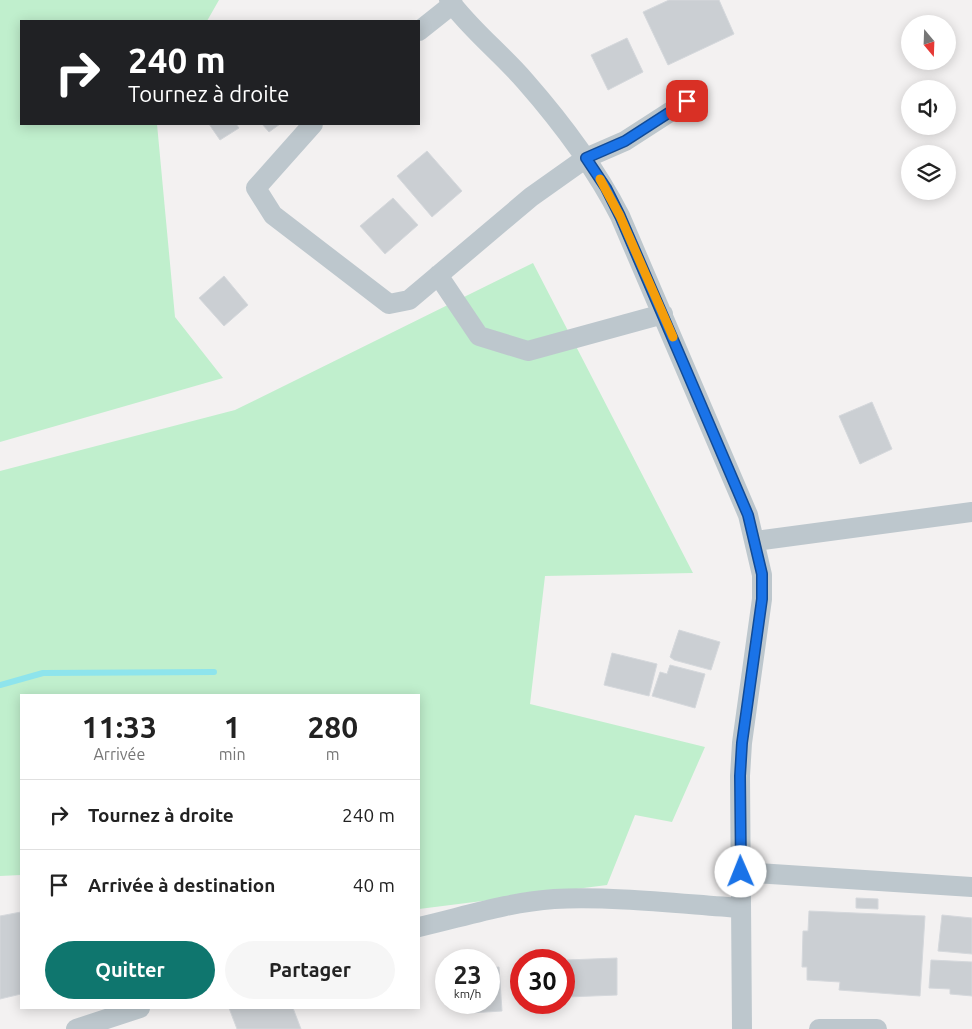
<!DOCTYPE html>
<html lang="fr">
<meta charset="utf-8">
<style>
body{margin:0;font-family:Ubuntu,sans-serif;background:#f6f6f6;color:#222;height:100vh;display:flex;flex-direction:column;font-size:19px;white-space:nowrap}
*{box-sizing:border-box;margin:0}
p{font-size:16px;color:#767676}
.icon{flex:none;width:28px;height:28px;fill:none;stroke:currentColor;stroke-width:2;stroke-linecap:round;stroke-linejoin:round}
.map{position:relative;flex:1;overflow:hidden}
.details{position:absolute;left:20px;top:694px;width:400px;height:315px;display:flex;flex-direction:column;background:#fff;border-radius:0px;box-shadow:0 2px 12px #0003}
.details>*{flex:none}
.banner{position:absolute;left:20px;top:20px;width:400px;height:105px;border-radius:0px;box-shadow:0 2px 12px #0003;background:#202124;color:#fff;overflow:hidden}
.needle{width:32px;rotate:161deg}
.controls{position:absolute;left:901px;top:15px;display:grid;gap:10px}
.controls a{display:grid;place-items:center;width:55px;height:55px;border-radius:50%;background:#fff;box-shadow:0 2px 12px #0003;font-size:25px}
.speed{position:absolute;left:435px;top:949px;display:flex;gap:10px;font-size:25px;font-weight:700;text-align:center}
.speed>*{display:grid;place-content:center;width:65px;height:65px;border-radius:50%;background:#fff;box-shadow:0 2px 12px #0003;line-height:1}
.speed small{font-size:12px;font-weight:400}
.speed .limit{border:8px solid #d22;background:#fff;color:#111}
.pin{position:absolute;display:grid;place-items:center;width:42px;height:42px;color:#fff;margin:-21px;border-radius:10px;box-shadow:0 2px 8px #0006}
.me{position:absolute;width:55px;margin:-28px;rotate:359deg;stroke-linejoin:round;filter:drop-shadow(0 0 4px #0008)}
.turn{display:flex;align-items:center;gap:18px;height:105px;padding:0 25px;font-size:22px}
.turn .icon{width:65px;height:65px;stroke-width:2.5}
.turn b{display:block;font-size:35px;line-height:42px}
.eta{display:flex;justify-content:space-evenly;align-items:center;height:85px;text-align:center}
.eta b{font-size:30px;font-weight:700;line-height:35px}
.primary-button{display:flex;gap:10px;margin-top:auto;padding:10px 25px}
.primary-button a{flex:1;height:58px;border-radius:30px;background:#0f766e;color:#fff;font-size:20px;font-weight:700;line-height:58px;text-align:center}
.primary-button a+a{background:#f6f6f6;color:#222}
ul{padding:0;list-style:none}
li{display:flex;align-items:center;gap:15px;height:70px;padding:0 25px;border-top:1px solid #e0e0e0}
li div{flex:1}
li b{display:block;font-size:19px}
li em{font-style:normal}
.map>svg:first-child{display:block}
.green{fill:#c0efcd}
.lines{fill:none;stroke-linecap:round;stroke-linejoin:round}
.stream{stroke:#8ee4ec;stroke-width:6}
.building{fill:#cbcfd3;stroke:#d5d8dc}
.minor{stroke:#bdc7cd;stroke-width:20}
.route-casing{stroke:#114b97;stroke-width:12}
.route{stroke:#1a73e8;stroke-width:9}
.slow{stroke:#f59e0b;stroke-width:9}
</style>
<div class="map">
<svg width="972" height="1029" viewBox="0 0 972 1029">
<rect width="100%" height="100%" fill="#f3f1f1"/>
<path class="green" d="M0,0H219L207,21H21V124H157L175,317L223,378L0,442Z
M533,263L693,573L545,576L530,704L705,747L672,822L635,815L607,885L419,909V695H21V875L0,876V471L235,410Z"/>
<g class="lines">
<path class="stream" d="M0,685L43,673L214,672"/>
</g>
<path class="building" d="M669,0H719L734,34L668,65L643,12Z
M627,38L643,72L608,90L591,55Z
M209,124H236L239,128L220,140Z
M262,124H280L269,132Z
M427,151L462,191L432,217L397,176Z
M393,198L418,225L385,254L360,226Z
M224,276L248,305L224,326L199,298Z
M872,402L892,449L860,464L839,416Z
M679,630L720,642L711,670L674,660L670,657Z
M612,653L657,664L649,696L604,685Z
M670,665L705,674L695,708L652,696L660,672L667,674Z
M856,898L878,899V909L856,908Z
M809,911L925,916L920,996L839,990L840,982L807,980V967H802L803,931H808Z
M21,912V994L0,999V916Z
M942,915L972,918V954L938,951Z
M617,958V995L567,997V960Z
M931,960L972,962V996L950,994V989L929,988Z
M499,967L502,1011L469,1013V1002H489V968Z
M229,1008H293L301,1029H237Z"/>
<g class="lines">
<path class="minor" d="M449,0C471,30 501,53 525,81C561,122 595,167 620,216L748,515L762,575V599L742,743L740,776L742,1029
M419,31L453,4
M313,124L256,188L273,215L389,304L409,300L531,197L586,158L625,141L687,101
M438,275L479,336L528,351L663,314
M755,541L972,512
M741,872L972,887
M419,927C463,917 509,902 554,899C614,896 681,904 741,908
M76,1029L140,1008
M819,1029H877"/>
</g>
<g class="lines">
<g class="route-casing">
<path id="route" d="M687,101L625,141L586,158L606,188L620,216L684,365L748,515L762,574V599L742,743L740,776L741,872"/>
</g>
<use href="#route" class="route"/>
<path class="slow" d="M600,179L620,216L673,337"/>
</g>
</svg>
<div class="controls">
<a><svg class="needle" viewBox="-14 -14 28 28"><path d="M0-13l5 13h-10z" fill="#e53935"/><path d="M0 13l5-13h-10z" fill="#767676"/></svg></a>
<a><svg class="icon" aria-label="sound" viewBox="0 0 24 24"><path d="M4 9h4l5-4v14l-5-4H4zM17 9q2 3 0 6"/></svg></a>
<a><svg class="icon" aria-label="layers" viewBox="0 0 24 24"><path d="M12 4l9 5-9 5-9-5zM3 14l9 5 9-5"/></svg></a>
</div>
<div class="speed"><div>23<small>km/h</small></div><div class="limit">30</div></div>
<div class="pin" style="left:687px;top:101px;background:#d93025"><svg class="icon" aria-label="arrive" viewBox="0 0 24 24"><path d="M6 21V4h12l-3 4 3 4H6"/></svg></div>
<svg class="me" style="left:741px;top:872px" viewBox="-20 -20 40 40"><circle r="19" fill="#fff"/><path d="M0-13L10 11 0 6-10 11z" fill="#1a73e8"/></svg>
<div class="banner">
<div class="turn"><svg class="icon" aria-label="right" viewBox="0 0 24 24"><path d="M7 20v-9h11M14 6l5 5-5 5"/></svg><div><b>240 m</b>Tournez à droite</div></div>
</div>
<section class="details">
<div class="eta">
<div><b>11:33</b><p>Arrivée</p></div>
<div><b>1</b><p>min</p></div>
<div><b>280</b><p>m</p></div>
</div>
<ul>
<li><svg class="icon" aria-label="right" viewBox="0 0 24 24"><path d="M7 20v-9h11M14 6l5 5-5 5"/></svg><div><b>Tournez à droite</b></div><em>240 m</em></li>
<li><svg class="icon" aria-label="arrive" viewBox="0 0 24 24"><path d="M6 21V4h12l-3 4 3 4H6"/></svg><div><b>Arrivée à destination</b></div><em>40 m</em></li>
</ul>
<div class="primary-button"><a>Quitter</a><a>Partager</a></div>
</section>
</div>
